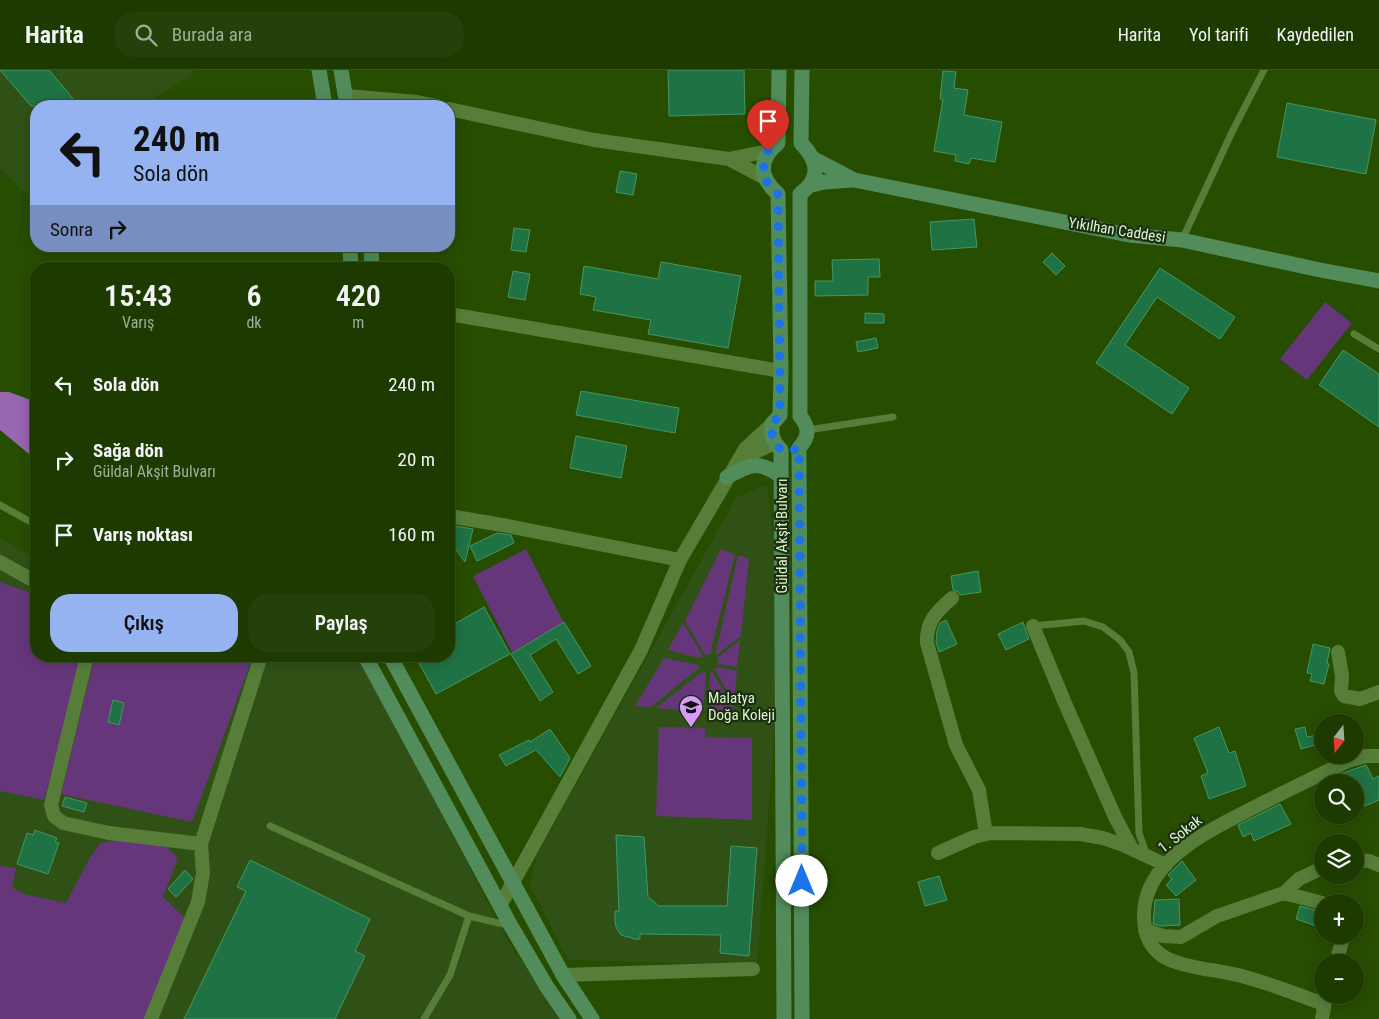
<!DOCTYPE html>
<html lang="tr">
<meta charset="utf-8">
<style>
body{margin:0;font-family:"Roboto Condensed",sans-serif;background:#25410a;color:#f1f3f6;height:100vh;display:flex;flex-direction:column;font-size:19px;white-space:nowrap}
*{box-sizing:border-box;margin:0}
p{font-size:16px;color:#a0ad99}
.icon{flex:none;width:28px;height:28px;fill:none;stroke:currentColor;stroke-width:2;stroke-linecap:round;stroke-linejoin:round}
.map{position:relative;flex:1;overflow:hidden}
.sheet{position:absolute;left:30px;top:192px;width:425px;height:400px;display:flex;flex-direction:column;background:#1d3a00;border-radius:20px;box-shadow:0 2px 12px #0003,0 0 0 1px #3b5422}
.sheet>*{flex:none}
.top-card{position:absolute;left:30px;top:30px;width:425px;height:152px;border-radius:20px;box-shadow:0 2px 12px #0003,0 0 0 1px #3b5422;background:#95b2f1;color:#111;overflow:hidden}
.needle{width:32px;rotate:197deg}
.buttons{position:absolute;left:1314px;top:644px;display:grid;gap:10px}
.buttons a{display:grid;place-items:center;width:50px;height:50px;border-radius:50%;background:#1d3a00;box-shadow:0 2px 12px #0003,0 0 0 1px #3b5422;font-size:25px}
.pin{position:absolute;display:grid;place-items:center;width:42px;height:42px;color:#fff;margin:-51px -21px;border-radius:50% 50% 50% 0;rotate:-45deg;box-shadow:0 0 5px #0007}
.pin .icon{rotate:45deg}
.me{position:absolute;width:55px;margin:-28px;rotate:0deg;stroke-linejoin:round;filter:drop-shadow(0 0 4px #0008)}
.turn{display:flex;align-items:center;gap:18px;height:105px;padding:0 20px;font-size:22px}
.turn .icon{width:65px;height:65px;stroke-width:2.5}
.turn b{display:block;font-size:35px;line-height:42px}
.then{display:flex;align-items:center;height:48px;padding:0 20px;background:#0003;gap:10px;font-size:19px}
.eta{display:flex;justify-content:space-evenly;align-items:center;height:85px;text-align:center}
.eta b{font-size:30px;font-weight:600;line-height:35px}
.action{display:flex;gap:10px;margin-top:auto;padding:10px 20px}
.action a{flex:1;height:58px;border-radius:20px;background:#95b2f1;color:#111;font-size:20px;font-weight:600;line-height:58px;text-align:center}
.action a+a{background:#25410a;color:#f1f3f6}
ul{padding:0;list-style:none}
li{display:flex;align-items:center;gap:15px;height:75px;padding:0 20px}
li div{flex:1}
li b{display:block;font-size:19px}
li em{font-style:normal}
header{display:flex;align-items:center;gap:30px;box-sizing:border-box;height:70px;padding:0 25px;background:#1d3a00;border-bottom:1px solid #3b5422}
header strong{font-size:24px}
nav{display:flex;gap:28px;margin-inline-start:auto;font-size:18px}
.search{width:350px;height:45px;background:#25410a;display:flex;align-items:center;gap:12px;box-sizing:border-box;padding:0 18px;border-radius:20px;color:#a0ad99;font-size:19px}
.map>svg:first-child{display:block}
.built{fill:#305116}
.green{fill:#65377a}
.forest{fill:#9966b1}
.building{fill:#1f7243;stroke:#479564}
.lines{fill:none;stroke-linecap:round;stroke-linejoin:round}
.lane{stroke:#567e39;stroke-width:7}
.street{stroke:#567e39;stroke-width:14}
.secondary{stroke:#528c5b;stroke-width:15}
.route{stroke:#1a73e8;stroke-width:9;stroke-dasharray:0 16.2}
.labels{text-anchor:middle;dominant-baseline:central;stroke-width:4.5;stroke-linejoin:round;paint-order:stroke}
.street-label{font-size:15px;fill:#ddf4d0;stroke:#1c2e10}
.poi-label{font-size:15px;fill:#ddf4d0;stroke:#1c2e10;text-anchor:start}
</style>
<header>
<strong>Harita</strong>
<div class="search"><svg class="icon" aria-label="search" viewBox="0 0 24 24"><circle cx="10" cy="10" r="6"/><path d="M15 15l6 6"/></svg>Burada ara</div>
<nav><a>Harita</a><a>Yol tarifi</a><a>Kaydedilen</a></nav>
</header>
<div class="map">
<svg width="1379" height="949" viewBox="0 0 1379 949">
<rect width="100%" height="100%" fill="#274d00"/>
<path class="built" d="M0,0H194L192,5L142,36H36V132L0,99Z
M767,414L783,546L757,895L568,890L530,815L537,785L736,428Z
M0,467L36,489V586H360L508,871L561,949H0Z"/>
<path class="green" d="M1325,232L1352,253L1307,310L1280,289Z
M526,479L569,563L516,590L473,506Z
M721,479L735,485L710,584L705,585L685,551Z
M738,485L749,489L741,566L715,586Z
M0,512L36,525V586H85L44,730L0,721Z
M683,553L703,586L700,588L668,580Z
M740,570L737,597L718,594L717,588Z
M95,586H253L192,752L61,724Z
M664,588L698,595L699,598L651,637L635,636Z
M716,597L737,601L734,633L715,600Z
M702,602L706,603L703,642L656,638Z
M712,602L733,637V645L708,642L710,603Z
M659,657L705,658V667L752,668V750L656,746Z
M117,769L159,770L178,788L163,827L185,848L145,949H0V796L16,798L12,817L23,824L66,833L89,789L100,774Z"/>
<path class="forest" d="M0,322H9L36,332V406L31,396L29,384L0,360Z"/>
<path class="building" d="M0,0H49L76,32L71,36H31Z
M668,0H744L745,44L669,46Z
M943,1L956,2L954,18L968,20L964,45L1002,52L995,92L971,88L969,94L955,91L956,85L934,81L943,29H940Z
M1287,33L1376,50L1366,104L1277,87Z
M620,101L637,104L633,125L616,122Z
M974,149L977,177L932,180L930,152Z
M514,158L530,160L526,182L511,180Z
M1052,183L1065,196L1056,205L1043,192Z
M879,189L880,207H868V225L815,226V211H833L832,190Z
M661,192L741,206L728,278L648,264L651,250L593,240L596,227L580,224L584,196L658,209Z
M1160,198L1235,247L1220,269L1157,227L1125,275L1189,318L1172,344L1096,293Z
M513,201L530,204L525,230L508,227Z
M865,243L884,244V253H865Z
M876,268L878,278L858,282L856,272Z
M1343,280L1379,304V357L1319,315Z
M581,321L679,338L675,363L576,345Z
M576,366L627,376L621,408L570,398Z
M449,455L473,459L465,492L449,471Z
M497,463L511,465L514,473L477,491L470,476Z
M978,501L981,522L960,525L958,522L953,520L951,506Z
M484,537L510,584L436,624L415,586H449V557Z
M946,550L957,574L939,582L936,572L937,561L940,553Z
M564,552L591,596L578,604L556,569L530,585L553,622L540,631L511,584Z
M1023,552L1029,569L1006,580L998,564Z
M1313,574L1330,578L1327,593L1329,594L1324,614L1310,611L1312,604L1307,603Z
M113,630L124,633L119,655L108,652Z
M1219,657L1229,683L1235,681L1246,716L1209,729L1201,706L1208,703L1194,668Z
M1305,657L1307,667L1322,664V673L1301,679L1295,659Z
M550,659L570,688L560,707L536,680L506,696L499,685L529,670L530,672Z
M1366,695L1373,709L1379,706V730L1365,736L1355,712H1344L1340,704Z
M65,727L87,733L84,742L62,736Z
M1280,734L1291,754L1254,771L1251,763L1243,767L1238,755Z
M35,760L57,768L55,772L59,773L48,804L17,794L27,763L33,765Z
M616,765L644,767L648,827L659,836H727L731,776L757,778L749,886L720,883L721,865L640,864V869H635L621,865L616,857L615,851V841H619Z
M250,790L370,849L355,881L365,886L335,949H184L246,821L237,817Z
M1182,791L1196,810L1176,826L1166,815L1172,809L1168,805Z
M185,800L193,809L176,827L168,819Z
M939,806L947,830L925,836L918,812Z
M1179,829L1180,855L1161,856L1153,854L1155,830Z
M1300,836L1322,842V858L1296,849Z"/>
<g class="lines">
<path class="lane" d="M1182,170L1232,62L1264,0
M1354,264L1379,279
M808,360L893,347
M0,435L36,455
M1033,556L1084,551L1103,557L1120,570L1129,582L1134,603L1139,763L1147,786
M270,756L469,846L511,856
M424,949L450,905L469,846"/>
<path class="street" d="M346,26L417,32L437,36
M449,39L594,70L729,89L763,107
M729,89L768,81
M449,244L781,301
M743,389L753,383L775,373
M449,446L508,456L680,490
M0,492L36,512
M952,528C936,542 926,552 927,573L956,675L979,720L986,764
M1033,556L1064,631L1115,747L1132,779
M1338,582L1342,606L1341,621L1344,626L1360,629L1379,622
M87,586L51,735L54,746L63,753L109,763L201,774
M938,783L974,767L990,763L1080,764L1103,768L1123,775L1166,795
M1355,790L1369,791L1379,795
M1284,823L1322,833
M500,836L641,580L680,490L745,379L772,354
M1145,860L1163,866L1181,867L1217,846L1284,823L1299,809L1322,798
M1336,892L1344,865
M563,905L753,899
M1324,934C1298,925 1272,914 1245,907C1222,900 1179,898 1161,885C1147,874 1144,861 1144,845C1144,824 1155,805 1169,791C1191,769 1222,754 1249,740C1282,723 1315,707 1348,691L1365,686H1379
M151,949L198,832L203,803L201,774L261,586
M1322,949L1326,926"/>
<path class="secondary" d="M319,0L325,36
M341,0L347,36
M779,0L778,73C758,90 759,107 778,124L781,301L780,345L772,354V365L775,373L781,380L784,949
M802,0L801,73C819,92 821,108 800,124V346C810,358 809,367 799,378L802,949
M814,89L854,110L1129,165L1182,170L1320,200L1379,211
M812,115L824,112L853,110
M350,176L351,199
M371,176L372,199
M727,407C751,394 758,390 781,406
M365,586L511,856L547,917L569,949
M390,586L563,905L592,949"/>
</g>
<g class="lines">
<path class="route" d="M768,81C761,102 761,109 778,124L780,330V345L772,354V365L775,373L781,380L790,381L799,378L802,811"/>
</g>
<defs>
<g id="school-pin" transform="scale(1.25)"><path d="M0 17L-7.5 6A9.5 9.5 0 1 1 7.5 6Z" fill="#d99af8" stroke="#1c2e10"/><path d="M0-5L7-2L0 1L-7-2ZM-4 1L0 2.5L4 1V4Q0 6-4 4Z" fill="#111"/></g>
</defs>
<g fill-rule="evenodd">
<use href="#school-pin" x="691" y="637"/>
</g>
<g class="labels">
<g class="street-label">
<text transform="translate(1117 160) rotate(9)">Yıkılhan Caddesi</text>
<text transform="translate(782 466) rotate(-90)">Güldal Akşit Bulvarı</text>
<text transform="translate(1180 764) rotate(-38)">1. Sokak</text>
</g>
<g class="poi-label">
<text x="708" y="628">Malatya<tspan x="708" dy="17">Doğa Koleji</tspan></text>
</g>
</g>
</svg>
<div class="buttons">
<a><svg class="needle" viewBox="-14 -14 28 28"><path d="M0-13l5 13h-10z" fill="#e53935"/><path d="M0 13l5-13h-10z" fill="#a0ad99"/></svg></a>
<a><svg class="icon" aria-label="search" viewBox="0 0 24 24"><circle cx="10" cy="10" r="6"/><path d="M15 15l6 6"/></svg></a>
<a><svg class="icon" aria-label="layers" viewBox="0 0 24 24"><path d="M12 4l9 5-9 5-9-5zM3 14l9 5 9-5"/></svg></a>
<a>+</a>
<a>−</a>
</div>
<div class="pin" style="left:768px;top:81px;background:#d93025"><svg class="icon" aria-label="arrive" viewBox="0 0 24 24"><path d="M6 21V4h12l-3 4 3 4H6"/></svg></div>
<svg class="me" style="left:802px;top:811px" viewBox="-20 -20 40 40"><circle r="19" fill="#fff"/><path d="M0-13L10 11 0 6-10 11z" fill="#1a73e8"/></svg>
<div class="top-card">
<div class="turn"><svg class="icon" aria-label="left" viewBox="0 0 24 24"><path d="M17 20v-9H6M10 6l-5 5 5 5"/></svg><div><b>240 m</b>Sola dön</div></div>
<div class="then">Sonra<svg class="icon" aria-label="right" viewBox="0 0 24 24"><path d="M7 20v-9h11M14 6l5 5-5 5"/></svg></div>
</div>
<section class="sheet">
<div class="eta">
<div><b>15:43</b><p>Varış</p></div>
<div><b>6</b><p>dk</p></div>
<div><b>420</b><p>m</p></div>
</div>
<ul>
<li><svg class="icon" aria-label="left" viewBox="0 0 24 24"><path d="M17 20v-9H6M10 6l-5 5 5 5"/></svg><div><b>Sola dön</b></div><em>240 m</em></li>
<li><svg class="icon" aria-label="right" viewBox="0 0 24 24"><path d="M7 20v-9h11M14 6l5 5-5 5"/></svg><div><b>Sağa dön</b><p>Güldal Akşit Bulvarı</p></div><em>20 m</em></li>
<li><svg class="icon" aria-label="arrive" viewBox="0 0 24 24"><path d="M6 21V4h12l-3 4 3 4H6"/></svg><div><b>Varış noktası</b></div><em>160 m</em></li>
</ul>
<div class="action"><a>Çıkış</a><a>Paylaş</a></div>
</section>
</div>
